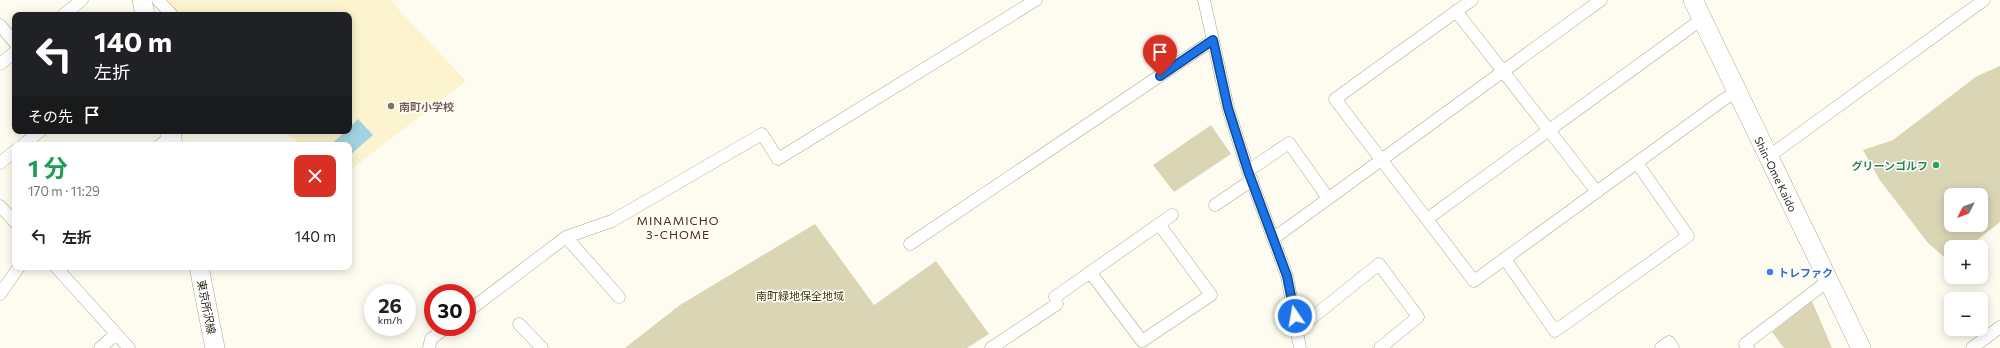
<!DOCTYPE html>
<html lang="ja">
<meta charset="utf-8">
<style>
body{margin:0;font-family:Commissioner,"Noto Sans JP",sans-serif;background:#f6f6f6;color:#222;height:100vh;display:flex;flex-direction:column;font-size:15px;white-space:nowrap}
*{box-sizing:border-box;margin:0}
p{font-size:13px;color:#767676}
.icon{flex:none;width:22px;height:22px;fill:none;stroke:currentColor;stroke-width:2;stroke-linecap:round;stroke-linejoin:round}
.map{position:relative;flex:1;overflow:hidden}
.sheet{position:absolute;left:12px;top:142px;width:340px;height:128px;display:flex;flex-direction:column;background:#fff;border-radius:8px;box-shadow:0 2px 10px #0003}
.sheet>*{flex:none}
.top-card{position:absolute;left:12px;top:12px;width:340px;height:122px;border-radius:8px;box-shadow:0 2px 10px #0003;background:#202124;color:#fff;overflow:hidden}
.needle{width:26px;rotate:228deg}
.controls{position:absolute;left:1944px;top:188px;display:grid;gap:8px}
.controls a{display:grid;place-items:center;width:44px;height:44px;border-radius:8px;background:#fff;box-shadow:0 2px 10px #0003;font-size:20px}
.speed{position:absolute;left:364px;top:284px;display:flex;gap:8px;font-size:20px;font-weight:700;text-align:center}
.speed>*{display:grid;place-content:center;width:52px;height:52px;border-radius:50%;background:#fff;box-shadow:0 2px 10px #0003;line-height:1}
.speed small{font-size:10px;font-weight:400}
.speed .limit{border:6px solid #d22;background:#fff;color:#111}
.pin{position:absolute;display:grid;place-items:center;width:34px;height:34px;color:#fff;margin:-41px -17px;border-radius:50% 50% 50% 0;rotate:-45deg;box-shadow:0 0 4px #0007}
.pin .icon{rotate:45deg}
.me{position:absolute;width:44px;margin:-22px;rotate:348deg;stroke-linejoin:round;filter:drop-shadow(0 0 3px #0008)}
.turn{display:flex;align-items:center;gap:14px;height:84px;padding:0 16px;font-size:18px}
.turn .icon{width:52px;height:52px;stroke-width:2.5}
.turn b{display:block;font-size:28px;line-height:34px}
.then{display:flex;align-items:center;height:38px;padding:0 16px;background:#0003;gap:8px;font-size:15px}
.round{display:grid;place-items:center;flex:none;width:42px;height:42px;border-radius:8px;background:#f6f6f6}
.summary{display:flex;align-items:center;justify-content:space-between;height:68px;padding:0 16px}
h1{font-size:24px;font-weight:700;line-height:30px;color:#1e9e55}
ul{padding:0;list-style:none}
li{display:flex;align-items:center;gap:12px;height:52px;padding:0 16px}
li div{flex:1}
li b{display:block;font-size:15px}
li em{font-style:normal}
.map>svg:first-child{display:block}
.built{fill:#fbf4ce}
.green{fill:#dad5b5;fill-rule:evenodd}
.water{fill:#a2d3e1}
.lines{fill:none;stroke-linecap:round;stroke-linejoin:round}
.minor-casing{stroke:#aeaa8d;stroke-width:13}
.primary-casing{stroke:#aeaa8d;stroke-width:20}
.minor{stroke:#fff;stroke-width:12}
.primary{stroke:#fff;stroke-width:19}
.route-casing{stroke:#114b97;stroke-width:10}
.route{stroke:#1a73e8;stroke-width:7}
.education-dot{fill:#8d6e63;stroke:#fff;stroke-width:1.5}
.leisure-dot{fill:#2e9e5b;stroke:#fff;stroke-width:1.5}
.shop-dot{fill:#3f7fe0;stroke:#fff;stroke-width:1.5}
.labels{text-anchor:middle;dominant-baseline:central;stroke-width:3;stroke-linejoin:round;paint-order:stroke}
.education-label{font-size:11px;font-weight:bold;fill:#785e54;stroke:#fff;text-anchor:start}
.leisure-label{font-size:11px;font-weight:bold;fill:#27864d;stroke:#fff;text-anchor:end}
.street-label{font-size:11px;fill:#2a281d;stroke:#fff}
.shop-label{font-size:11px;font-weight:bold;fill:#366cbe;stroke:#fff;text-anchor:start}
.park-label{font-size:11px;fill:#413905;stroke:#fff}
.neighbourhood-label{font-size:12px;letter-spacing:1px;fill:#58290a;stroke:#fff}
</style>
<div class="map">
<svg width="2000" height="348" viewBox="0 0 2000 348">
<rect width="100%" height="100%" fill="#fefcf0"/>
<path class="built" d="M165,0H390L466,81L349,171V145H299L286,131H349V15H179Z"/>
<path class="green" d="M2000,66V222L1968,247H1951V263L1928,243L1879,179L1863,150L1893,140L1977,76ZM1951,195H1981V225H1951Z
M1211,125L1231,154L1174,192L1153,165Z
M815,224L874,305L936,261L989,334L967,348H625L680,305Z
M1812,301L1832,348H1784L1772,332Z"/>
<path class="water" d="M358,119L373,135L349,156V145H330L346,131H349V128Z"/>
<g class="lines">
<g class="minor-casing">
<path id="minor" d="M158,0L172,15
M1204,0L1228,108L1248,171L1287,276L1300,348
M1472,0L1335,99L1474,281L1723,100L1736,92
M1456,11L1597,192
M63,15L82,0
M0,25L15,43
M0,64L15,52
M23,145L40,131
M160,145L176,133
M1768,157L1984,0
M0,163L15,151
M1248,171L1289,143L1328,198
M1215,205L1252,180
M0,206L15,222
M1427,219L1702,19
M566,237L619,297
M1274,238L1601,0
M910,244L1213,40
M1505,259L1555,331L1688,236L1637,163
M56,267L129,348
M1090,272L1142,341L1211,295L1159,224
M0,294L19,267
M467,312L566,237L612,221L762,134L778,159L1036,0
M519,324L542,348
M1298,329L1379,264L1418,317L1380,348
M100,348L116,334
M429,348L431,339L447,327
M991,348L1057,304L1055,297L1172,215
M1661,348L1669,342L1673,348
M1748,348L1745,344L1828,281
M1972,348L2000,327"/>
</g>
<g class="primary-casing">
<path id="primary" d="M142,0L145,15
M1693,0L1861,348
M170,131L173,145
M199,267L215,348"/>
</g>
<use href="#minor" class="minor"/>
<use href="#primary" class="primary"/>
</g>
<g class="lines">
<g class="route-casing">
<path id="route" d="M1160,76L1213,40L1228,108L1248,171L1287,276L1295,316"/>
</g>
<use href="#route" class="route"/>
</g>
<circle class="education-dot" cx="391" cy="106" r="4"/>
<circle class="leisure-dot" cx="1936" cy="165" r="4"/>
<circle class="shop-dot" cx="1770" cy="272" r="4"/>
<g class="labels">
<g class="education-label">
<text x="399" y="106">南町小学校</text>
</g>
<g class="leisure-label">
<text x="1928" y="165">グリーンゴルフ</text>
</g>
<g class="street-label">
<text transform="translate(1776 174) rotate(64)">Shin-Ome Kaido</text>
<text transform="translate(207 307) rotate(79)">東京所沢線</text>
</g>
<g class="shop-label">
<text x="1778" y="272">トレファク</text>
</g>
<g class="park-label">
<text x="800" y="295">南町緑地保全地域</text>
</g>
<g class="neighbourhood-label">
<text x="678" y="220">MINAMICHO<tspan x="678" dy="14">3-CHOME</tspan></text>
</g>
</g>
</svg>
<div class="controls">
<a><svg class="needle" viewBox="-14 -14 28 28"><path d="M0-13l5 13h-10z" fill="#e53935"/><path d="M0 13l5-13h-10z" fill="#767676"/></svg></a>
<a>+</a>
<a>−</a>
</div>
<div class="speed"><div>26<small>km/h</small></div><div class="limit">30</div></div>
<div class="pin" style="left:1160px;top:76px;background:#d93025"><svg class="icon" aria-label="arrive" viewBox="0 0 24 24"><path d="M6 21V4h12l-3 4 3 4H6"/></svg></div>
<svg class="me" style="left:1295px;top:316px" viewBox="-20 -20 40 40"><circle r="17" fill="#1a73e8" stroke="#fff" stroke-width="3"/><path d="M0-11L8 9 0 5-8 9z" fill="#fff"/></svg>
<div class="top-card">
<div class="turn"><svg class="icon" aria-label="left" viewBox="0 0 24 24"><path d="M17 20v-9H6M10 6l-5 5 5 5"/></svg><div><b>140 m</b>左折</div></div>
<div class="then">その先<svg class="icon" aria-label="arrive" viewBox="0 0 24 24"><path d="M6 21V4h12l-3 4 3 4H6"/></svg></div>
</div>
<section class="sheet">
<div class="summary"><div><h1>1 分</h1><p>170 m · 11:29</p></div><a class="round" style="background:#d93025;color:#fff"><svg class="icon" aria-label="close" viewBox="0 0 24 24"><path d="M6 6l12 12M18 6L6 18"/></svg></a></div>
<ul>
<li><svg class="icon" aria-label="left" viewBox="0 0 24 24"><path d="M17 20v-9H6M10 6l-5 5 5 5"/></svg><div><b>左折</b></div><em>140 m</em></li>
</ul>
</section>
</div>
